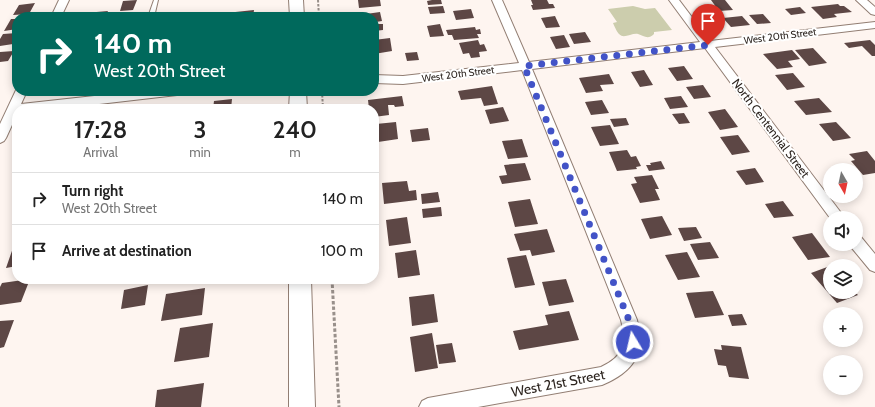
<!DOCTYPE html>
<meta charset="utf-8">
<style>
body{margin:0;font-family:Cabin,sans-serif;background:#f6f6f6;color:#222;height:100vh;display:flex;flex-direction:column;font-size:15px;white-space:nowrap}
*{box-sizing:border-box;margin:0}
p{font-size:13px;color:#767676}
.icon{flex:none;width:22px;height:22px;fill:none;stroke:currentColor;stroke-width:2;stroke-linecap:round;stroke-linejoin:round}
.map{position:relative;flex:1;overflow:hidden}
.panel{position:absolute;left:12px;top:104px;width:367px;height:180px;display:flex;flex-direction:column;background:#fff;border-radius:16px;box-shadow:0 2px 10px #0003}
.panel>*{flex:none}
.guide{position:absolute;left:12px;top:12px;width:367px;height:84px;border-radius:16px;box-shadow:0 2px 10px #0003;background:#00695c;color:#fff;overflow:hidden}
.needle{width:26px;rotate:171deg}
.controls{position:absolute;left:823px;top:163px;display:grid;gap:8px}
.controls a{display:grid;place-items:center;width:40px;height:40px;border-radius:50%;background:#fff;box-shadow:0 2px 10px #0003;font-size:20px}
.pin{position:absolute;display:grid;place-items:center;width:34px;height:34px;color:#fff;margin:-41px -17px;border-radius:50% 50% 50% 0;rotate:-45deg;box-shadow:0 0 4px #0007}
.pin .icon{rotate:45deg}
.me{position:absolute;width:44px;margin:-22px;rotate:351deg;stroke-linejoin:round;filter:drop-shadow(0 0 3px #0008)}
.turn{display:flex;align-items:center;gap:14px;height:84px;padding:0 16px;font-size:18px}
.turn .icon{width:52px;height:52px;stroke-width:2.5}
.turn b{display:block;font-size:28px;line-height:34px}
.eta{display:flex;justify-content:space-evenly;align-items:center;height:68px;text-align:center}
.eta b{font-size:24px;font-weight:600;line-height:28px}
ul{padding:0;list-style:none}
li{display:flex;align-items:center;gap:12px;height:52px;padding:0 16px;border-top:1px solid #e0e0e0}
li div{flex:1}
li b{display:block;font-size:15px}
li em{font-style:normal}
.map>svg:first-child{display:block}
.green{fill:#cccdad}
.building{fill:#5d4745}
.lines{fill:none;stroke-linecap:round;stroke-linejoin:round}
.lane-casing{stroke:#927e73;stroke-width:2}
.street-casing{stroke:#927e73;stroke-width:2}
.secondary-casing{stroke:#927e73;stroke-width:2}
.path-far1{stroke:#99908b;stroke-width:2;stroke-dasharray:2.5 1.5;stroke-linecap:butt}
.path{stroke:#99908b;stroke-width:3;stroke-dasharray:3.5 2;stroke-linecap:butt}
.lane{fill:#fff;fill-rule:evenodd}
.street{fill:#fff;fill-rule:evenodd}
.secondary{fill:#fff;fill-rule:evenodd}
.route{stroke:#4253c7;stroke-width:7;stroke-dasharray:0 12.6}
.labels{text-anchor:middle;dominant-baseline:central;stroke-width:4;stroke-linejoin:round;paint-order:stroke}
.far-street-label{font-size:10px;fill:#2c241f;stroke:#fff}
.street-label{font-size:12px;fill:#2c241f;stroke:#fff}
.near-street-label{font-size:14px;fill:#2c241f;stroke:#fff}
</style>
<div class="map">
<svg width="875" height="407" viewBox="0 0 875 407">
<rect width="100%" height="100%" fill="#fef5f0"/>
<path class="green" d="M633,6L645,9L655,8L672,30L654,32V34C648,40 644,36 638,34C633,33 627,37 622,36C617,34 615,27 613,23L617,22L608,9Z"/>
<path class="building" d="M137,0L133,10L120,11L123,1Z
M358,0H380L381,6L359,8Z
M432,0H441L442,4L428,5L427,1Z
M531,0H547L549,4H553L555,8L533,10L531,5H533Z
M711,0H725L733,10L719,11Z
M35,3L29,14L13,15L19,5Z
M838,4L840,6H844L852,12L834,14L837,17L823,19L811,7Z
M443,6L445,13L430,14L428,7Z
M800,7L806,13L791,15L785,9Z
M471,9L474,18L456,20L453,11Z
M254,10L253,17H226V13Z
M108,11L105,17H83L85,13Z
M380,12L382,21L376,22L377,24H383V30L374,31V17H367L366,14Z
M763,14L771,23L757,24L749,15Z
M555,16L560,27L546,28L541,18Z
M742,16L750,25L731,27L723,18Z
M11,19H17V29L4,31Z
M440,24L444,36L430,37L427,26Z
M475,27L476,30L480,29L481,34H477L479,38L454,40L452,35H448L446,30Z
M585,32L591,42L574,44L569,34Z
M17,33V37L13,44L0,46V39L3,34Z
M564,35L570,47L556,49L550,37Z
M390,38L392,51L374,54V40Z
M478,40L480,45L484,44L487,51L479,52L480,57L471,58L469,53L463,54L459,43Z
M870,40L875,45V56H872L862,46L849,48L844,43Z
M813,48L827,63L809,66L795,50Z
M792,50L800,59L788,61L793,67L777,69L763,54Z
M14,51L8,61L0,62V52Z
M417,52L419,60L407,61L405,53Z
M684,66L693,79L677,81L668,68Z
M644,70L653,85L640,87L631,72Z
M793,73L805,87L787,90L775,75Z
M609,74L614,84L600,85L603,91L586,93L579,78Z
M703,85L711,97L694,99L686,87Z
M492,86L498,104L484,106L481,98L461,100L458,91Z
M402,96L404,106L395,107L394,105H388L389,115L374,117V109H369L368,100Z
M681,96L688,107L670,109L664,98Z
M819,98L832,112L806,115L794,101Z
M232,99L231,109H213L214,101Z
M602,100L609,113L591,115L585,102Z
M503,107L509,121L490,124L485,110Z
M725,109L738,127L720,130L708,112Z
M684,113L690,123L679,124L672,114Z
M626,118L629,125L614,127L610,119Z
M396,122L398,139L378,142L376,124Z
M836,122L851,138L833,141L819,124Z
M610,125L619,144L600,146L591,127Z
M428,128L430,140L412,142L410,130Z
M738,135L750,152L732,155L720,137Z
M522,139L528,157L508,159L502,141Z
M627,150L631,157L636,156L641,166L636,167L637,169L617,171L609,152Z
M867,151L875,161V173L863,175L851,161L855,160L849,154Z
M661,161L665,169L649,171L646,165H651L650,163Z
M525,163L531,180L502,184L499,176L507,175L504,165Z
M755,168L764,182L746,185L736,171Z
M652,175L659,189H655L660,200L640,203L631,184L637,183L634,177Z
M407,181L409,191L416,190L417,200L384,204L382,183Z
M438,192L440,202L422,204L421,194Z
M530,199L538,224L515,227L508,202Z
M783,201L794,216L774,218L765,204Z
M441,207L442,216L423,218L422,209Z
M662,216L672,235L650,239L641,219Z
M407,217L411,243L389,246L386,220Z
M696,227L702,238L684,241L678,228Z
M547,229L555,252L532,256L530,250L520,251L514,234Z
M812,233L830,257L808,260L792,237Z
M710,242L719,258L698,260L690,244Z
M14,245H17V266L6,268Z
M416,250L420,275L398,278L395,253Z
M687,252L700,277L678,280L665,255Z
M526,255L535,285L515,288L507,258Z
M830,266V292H855L858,295L837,303L811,273Z
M30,279L21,302L0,305V287L2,283Z
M566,279L574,302L549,306L542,282Z
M148,285L145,305L121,309L124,290Z
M205,288L202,315L161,321L166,294Z
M713,291L724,315L695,318L686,293Z
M434,294L438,322L412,326L409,297Z
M569,311L579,340L519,350L513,331L548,325L545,315Z
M742,314L747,325L732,326L728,315Z
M14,320L4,347L0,348V321Z
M213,323L209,357L174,362L180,328Z
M432,333L438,368L415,372L410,337Z
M452,343L456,362L439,364L436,345Z
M721,345L741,347L749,379L729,377L726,366L718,365L714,349L722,350Z
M204,383L201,407H155L157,390Z"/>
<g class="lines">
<g class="lane-casing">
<path id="lane" d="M154,0H158L154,17H148Z"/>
</g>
<g class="street-casing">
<path id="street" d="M59,0H69L61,17H51Z
M492,0H502L529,62L700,42L669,0H679L710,41L875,22V28L715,47L845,218H830L705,48L532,69L637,320C646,354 633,372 602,385L478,407H419L422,401L428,398L601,367C624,356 627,344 621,320L522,70L403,84L374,83V75L403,76L519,63Z
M856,0H867L875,7V15L871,14Z
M17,88V91H27L21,104L140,91H183L181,94L177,95L56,109H17V114L6,138L4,141L0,143V124Z
M856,236L861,237L875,254V272L870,270L851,247L850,244H856Z"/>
</g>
<g class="secondary-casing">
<path id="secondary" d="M289,0H303L304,17H290Z
M290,91H306L307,109H289Z
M289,279H311L315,407H289Z"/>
</g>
<path class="path-far1" d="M318,0L319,17
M322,91L323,109"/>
<path class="path" d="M332,279L339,407"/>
<use href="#lane" class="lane"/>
<use href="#street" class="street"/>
<use href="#secondary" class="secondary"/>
</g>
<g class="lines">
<path class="route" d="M633,342L629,320L524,66L708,45"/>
</g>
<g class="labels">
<g class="far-street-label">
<text transform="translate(780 36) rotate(-7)">West 20th Street</text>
<text transform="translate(458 74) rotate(-7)">West 20th Street</text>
</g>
<g class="street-label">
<text transform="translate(771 128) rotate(53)">North Centennial Street</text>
</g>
<g class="near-street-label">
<text transform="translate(558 383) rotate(-11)">West 21st Street</text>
</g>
</g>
</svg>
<div class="controls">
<a><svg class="needle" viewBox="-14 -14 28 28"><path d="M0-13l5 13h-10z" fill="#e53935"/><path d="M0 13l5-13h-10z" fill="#767676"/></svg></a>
<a><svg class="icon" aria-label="sound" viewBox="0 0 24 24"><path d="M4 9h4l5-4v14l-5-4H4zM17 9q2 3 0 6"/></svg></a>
<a><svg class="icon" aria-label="layers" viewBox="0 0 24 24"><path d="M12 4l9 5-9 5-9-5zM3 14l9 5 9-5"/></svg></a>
<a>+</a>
<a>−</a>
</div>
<div class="pin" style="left:708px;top:45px;background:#d93025"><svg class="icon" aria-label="arrive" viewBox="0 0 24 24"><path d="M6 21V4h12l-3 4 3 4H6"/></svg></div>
<svg class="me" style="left:633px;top:342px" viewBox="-20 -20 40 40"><circle r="17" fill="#4253c7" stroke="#fff" stroke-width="3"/><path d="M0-11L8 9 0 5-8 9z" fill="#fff"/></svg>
<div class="guide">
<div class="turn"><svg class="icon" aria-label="right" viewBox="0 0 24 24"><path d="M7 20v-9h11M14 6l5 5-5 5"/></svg><div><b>140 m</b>West 20th Street</div></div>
</div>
<section class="panel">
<div class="eta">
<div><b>17:28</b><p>Arrival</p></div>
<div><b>3</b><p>min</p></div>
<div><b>240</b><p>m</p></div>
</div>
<ul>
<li><svg class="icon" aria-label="right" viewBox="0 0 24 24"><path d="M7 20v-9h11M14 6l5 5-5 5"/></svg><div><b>Turn right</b><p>West 20th Street</p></div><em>140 m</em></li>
<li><svg class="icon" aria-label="arrive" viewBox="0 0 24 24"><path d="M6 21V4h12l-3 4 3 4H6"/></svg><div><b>Arrive at destination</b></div><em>100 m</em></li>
</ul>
</section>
</div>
